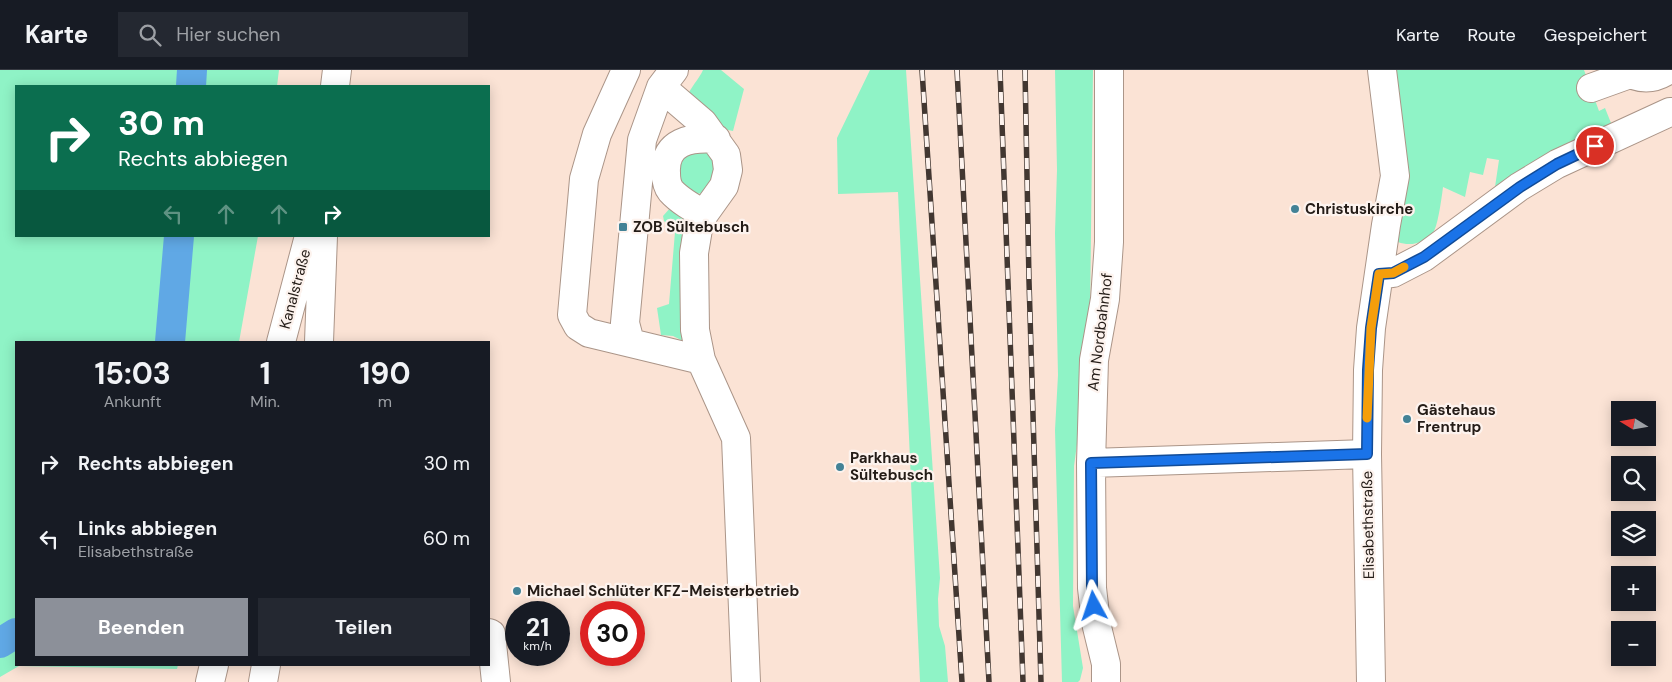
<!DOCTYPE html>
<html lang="de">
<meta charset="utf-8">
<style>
body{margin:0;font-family:"DM Sans",sans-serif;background:#242831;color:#f1f3f6;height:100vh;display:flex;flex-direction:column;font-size:19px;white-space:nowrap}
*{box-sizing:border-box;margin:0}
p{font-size:16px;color:#9ea1a6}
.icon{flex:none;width:28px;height:28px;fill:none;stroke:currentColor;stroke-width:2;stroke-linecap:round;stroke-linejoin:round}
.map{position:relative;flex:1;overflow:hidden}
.sheet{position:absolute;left:15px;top:271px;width:475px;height:325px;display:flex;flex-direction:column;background:#171b24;border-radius:0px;box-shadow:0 2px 12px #0003}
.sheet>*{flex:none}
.top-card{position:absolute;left:15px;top:15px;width:475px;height:152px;border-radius:0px;box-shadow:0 2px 12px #0003;background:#0b6e4f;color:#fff;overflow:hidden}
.needle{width:32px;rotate:281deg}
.buttons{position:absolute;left:1611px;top:331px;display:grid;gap:10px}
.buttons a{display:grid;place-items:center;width:45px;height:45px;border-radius:0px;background:#171b24;box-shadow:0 2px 12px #0003;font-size:25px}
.speed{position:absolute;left:505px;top:531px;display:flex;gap:10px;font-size:25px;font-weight:700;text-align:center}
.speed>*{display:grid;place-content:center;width:65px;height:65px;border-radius:50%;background:#171b24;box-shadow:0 2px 12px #0003;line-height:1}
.speed small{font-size:12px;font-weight:400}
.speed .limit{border:8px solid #d22;background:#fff;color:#111}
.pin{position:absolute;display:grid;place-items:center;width:42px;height:42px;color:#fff;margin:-21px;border:2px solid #fff;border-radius:50%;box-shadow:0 1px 5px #0007}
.me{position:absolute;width:55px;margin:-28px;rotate:355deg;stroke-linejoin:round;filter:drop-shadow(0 0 4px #0008)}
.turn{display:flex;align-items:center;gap:18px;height:105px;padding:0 20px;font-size:22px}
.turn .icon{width:65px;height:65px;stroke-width:2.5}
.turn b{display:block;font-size:35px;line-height:42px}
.lanes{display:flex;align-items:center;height:48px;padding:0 20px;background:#0003;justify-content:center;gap:25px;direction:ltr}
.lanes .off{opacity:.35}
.eta{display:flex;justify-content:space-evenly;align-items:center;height:85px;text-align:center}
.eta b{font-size:30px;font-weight:700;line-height:35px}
.button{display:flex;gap:10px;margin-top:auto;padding:10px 20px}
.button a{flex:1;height:58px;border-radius:0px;background:#8c9099;color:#fff;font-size:20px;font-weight:700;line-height:58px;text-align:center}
.button a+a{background:#242831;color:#f1f3f6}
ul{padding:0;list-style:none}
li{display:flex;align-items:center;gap:15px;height:75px;padding:0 20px}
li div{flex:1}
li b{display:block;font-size:19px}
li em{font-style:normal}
header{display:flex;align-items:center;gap:30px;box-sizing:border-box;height:70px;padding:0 25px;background:#171b24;border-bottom:1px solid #363941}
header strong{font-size:24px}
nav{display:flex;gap:28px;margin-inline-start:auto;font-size:18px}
.search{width:350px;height:45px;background:#242831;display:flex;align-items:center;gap:12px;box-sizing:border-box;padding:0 18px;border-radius:0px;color:#9ea1a6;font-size:19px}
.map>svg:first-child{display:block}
.green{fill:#8ff3c6}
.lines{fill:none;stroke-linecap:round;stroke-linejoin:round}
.canal{stroke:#60a8e5;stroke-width:30}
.minor-casing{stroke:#ab9588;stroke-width:30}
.major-casing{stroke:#ab9588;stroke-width:30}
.minor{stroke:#fff;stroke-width:28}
.major{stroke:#fff;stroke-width:28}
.rail-casing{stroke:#423731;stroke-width:5.5}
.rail{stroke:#fdf3ee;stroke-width:4;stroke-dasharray:11;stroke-linecap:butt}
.route-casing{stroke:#114b97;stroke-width:12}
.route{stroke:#1a73e8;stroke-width:9}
.slow{stroke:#f59e0b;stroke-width:9}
.poi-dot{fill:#438296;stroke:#fdf3ee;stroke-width:2}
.labels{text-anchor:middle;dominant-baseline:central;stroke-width:4.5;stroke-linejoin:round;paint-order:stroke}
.poi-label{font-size:15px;font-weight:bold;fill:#241c17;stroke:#fdf3ee;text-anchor:start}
.street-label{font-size:15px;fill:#241c17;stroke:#fdf3ee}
</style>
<header>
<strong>Karte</strong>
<div class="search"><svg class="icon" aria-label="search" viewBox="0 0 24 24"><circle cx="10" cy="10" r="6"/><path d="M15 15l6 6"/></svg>Hier suchen</div>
<nav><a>Karte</a><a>Route</a><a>Gespeichert</a></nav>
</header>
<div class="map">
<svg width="1672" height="612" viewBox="0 0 1672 612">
<rect width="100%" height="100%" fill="#fbe3d5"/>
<path class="green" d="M0,0H279L277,16H16V166H258L239,272H16V595H178L177,599L19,596L0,607Z
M703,0H721L744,19L733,61L728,60L687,27C690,18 699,9 703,0Z
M870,0H906L940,508L938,529L939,556L945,576L948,612H920L898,122L838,124L837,68Z
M1055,0H1093L1090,243L1081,310L1077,374L1074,396L1073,536L1083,598L1080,610L1078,612H1062L1055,360L1058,305L1055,163L1057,100Z
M1393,0H1584L1599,41L1605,38L1611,53L1539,90L1495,117L1499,90L1487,88L1483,105L1470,102L1465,127L1443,117C1442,126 1438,155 1434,161C1425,173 1411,177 1398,172L1396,166Z
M708,82L720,100L703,123L696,124L679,113L678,93L687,83Z
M671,137L683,147L684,153L680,249L685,270L683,271L673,266L661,265L657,238L669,234L675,162L664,151L663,146Z"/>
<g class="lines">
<path class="canal" d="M191,16L192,0
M170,272L179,166
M0,573L16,563"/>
<g class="minor-casing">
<path id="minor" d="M626,0L597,64L584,109L572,245L578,256L589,263L701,290
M1625,0C1638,10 1654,10 1668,0
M661,17L703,53L726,85L728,100L724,116L704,144L698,159L694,183L695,260L701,290L736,368L746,612
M1591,18L1630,4
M704,144C693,138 680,131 671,121C667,116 666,110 666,103C664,71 691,67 716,69
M1379,205L1393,203L1424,187L1519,117L1557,94L1670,42
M630,272L625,253L642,70L661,17L674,0
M1091,393L1367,384
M489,563L491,564L496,612
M1106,612V594L1096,553L1092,518L1091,393L1094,290L1105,229L1109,172V0
M1371,612L1367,384L1368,300L1371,258L1386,155L1395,106L1382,0"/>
</g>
<g class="major-casing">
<path id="major" d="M335,16L337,0
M281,272L309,166
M319,272L323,166
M210,612L214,595
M263,612L266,595"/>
</g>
<use href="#minor" class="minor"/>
<use href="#major" class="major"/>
<g class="rail-casing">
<path id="rail" d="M922,0L962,612
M957,0L989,612
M1000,0L1023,612
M1025,0L1029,211L1041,612"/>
</g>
<use href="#rail" class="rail"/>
</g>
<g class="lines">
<g class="route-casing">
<path id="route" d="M1094,536L1092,518L1091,393L1367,384L1368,300L1371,258L1379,204L1393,203L1424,187L1520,117L1557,94L1595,76"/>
</g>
<use href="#route" class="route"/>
<path class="slow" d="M1367,348L1371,258L1379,204L1393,203L1404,197"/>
</g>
<g class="poi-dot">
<circle cx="1295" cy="139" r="5"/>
<rect x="618" y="152" width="10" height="10" rx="2.5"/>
<circle cx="1407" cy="349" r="5"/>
<circle cx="840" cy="397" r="5"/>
<circle cx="517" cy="521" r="5"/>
</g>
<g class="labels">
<g class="poi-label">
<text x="1305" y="139">Christuskirche</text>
<text x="633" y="157">ZOB Sültebusch</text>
<text x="1417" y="340">Gästehaus<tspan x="1417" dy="17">Frentrup</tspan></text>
<text x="850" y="388">Parkhaus<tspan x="850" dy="17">Sültebusch</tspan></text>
<text x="527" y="521">Michael Schlüter KFZ-Meisterbetrieb</text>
</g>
<g class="street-label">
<text transform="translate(295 219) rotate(-75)">Kanalstraße</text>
<text transform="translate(1100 262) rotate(-83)">Am Nordbahnhof</text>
<text transform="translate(1368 455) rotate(-91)">Elisabethstraße</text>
</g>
</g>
</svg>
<div class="buttons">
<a><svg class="needle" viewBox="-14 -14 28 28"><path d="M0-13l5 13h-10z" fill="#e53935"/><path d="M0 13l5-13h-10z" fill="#9ea1a6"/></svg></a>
<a><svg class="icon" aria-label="search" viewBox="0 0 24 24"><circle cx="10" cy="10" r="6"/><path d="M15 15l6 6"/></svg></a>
<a><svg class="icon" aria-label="layers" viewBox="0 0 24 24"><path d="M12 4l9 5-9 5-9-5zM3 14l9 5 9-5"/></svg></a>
<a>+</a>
<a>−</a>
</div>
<div class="speed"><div>21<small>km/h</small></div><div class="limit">30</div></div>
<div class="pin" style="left:1595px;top:76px;background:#d93025"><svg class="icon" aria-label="arrive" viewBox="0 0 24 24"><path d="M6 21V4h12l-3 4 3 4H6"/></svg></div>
<svg class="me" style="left:1094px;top:536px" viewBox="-20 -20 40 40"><path d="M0-17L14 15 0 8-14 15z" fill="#1a73e8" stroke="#fff" stroke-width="4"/></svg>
<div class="top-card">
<div class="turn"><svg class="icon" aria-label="right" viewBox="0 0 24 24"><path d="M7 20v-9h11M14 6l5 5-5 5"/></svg><div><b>30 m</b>Rechts abbiegen</div></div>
<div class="lanes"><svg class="icon off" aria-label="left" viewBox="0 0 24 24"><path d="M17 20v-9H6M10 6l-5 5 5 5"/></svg><svg class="icon off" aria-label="ahead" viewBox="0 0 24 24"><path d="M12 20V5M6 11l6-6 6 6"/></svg><svg class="icon off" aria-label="ahead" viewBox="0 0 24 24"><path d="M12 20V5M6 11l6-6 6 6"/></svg><svg class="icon" aria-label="right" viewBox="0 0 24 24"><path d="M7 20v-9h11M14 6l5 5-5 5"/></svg></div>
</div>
<section class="sheet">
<div class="eta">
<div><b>15:03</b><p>Ankunft</p></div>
<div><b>1</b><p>Min.</p></div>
<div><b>190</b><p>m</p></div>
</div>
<ul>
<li><svg class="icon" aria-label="right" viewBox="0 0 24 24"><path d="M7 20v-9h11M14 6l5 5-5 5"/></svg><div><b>Rechts abbiegen</b></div><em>30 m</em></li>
<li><svg class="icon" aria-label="left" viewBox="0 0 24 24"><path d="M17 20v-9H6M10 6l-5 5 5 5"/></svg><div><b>Links abbiegen</b><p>Elisabethstraße</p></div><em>60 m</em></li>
</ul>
<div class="button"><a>Beenden</a><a>Teilen</a></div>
</section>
</div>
